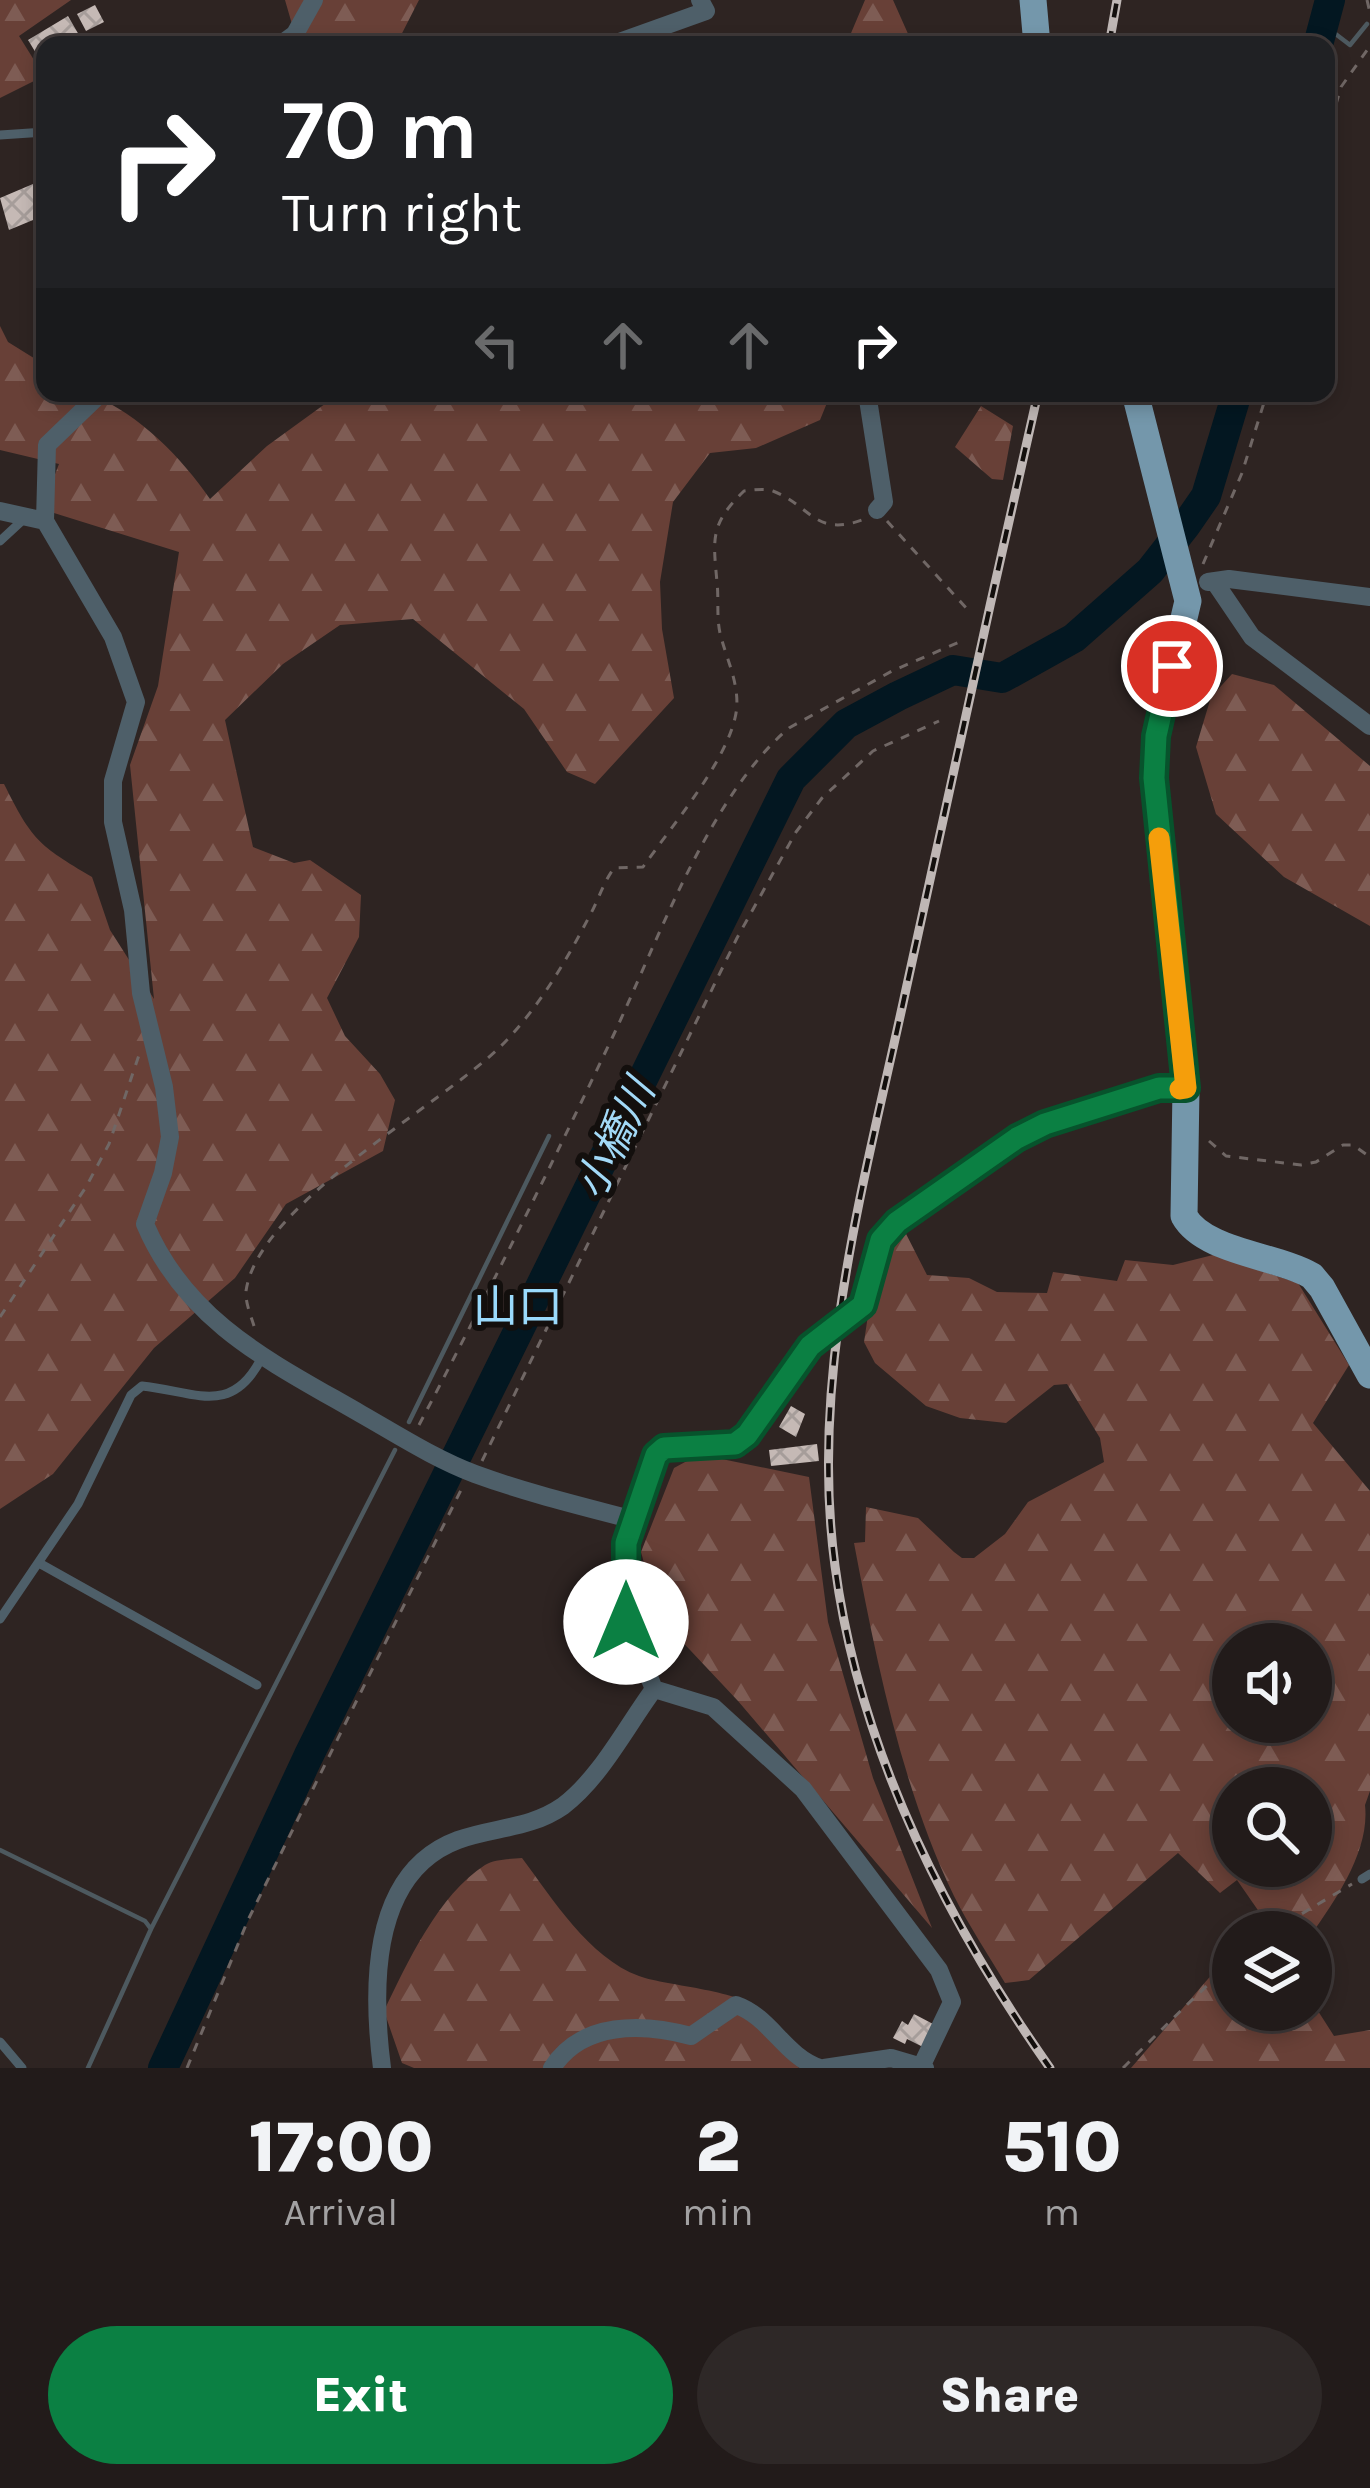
<!DOCTYPE html>
<meta charset="utf-8">
<style>
body{margin:0;font-family:Karla,"Noto Sans JP",sans-serif;background:#2e2827;color:#f1f3f6;height:100vh;display:flex;flex-direction:column;font-size:45px;white-space:nowrap}
*{box-sizing:border-box;margin:0}
p{font-size:39px;color:#a2a1a2}
.icon{flex:none;width:66px;height:66px;fill:none;stroke:currentColor;stroke-width:2;stroke-linecap:round;stroke-linejoin:round}
.map{position:relative;height:2068px;overflow:hidden}
.drawer{display:flex;flex-direction:column;background:#221b1a;flex:1}
.drawer>*{flex:none}
.guide{position:absolute;left:36px;top:36px;width:1299px;height:366px;border-radius:24px;box-shadow:0 6px 18px #0003,0 0 0 3px #3f3939;background:#202124;color:#fff;overflow:hidden}
.buttons{position:absolute;left:1212px;top:1623px;display:grid;gap:24px}
.buttons a{display:grid;place-items:center;width:120px;height:120px;border-radius:50%;background:#221b1a;box-shadow:0 6px 18px #0003,0 0 0 3px #3f3939;font-size:60px}
.pin{position:absolute;display:grid;place-items:center;width:102px;height:102px;color:#fff;margin:-51px;border:6px solid #fff;border-radius:50%;box-shadow:0 3px 12px #0007}
.me{position:absolute;width:132px;margin:-66px;rotate:0deg;stroke-linejoin:round;filter:drop-shadow(0 0 9px #0008)}
.turn{display:flex;align-items:center;gap:42px;height:252px;padding:0 48px;font-size:54px}
.turn .icon{width:156px;height:156px;stroke-width:2.5}
.turn b{display:block;font-size:84px;line-height:102px}
.lanes{display:flex;align-items:center;height:114px;padding:0 48px;background:#0003;justify-content:center;gap:60px;direction:ltr}
.lanes .off{opacity:.35}
.eta{display:flex;justify-content:space-evenly;align-items:center;height:204px;text-align:center}
.eta b{font-size:72px;font-weight:800;line-height:84px}
.primary-button{display:flex;gap:24px;margin-top:auto;padding:24px 48px}
.primary-button a{flex:1;height:138px;border-radius:72px;background:#0b8043;color:#fff;font-size:48px;font-weight:800;line-height:138px;text-align:center}
.primary-button a+a{background:#2e2827;color:#f1f3f6}
.map>svg:first-child{display:block}
.forest{fill:url(#forest-firs);fill-rule:evenodd}
.lines{fill:none;stroke-linecap:round;stroke-linejoin:round}
.stream{stroke:#4d595f;stroke-width:4.5}
.river{stroke:#031721;stroke-width:30}
.building{fill:url(#building-cross-hatch)}
.path{stroke:#706765;stroke-width:3;stroke-dasharray:9 9;stroke-linecap:butt}
.service{stroke:#4e5f69;stroke-width:9}
.minor{stroke:#4e5f69;stroke-width:18}
.primary{stroke:#7497ab;stroke-width:27}
.rail-casing{stroke:#bfb7b5;stroke-width:9}
.rail{stroke:#130f0d;stroke-width:4.5;stroke-dasharray:14;stroke-linecap:butt}
.route-casing{stroke:#07532c;stroke-width:30}
.route{stroke:#0b8043;stroke-width:21}
.slow{stroke:#f59e0b;stroke-width:21}
.labels{text-anchor:middle;dominant-baseline:central;stroke-width:12;stroke-linejoin:round;paint-order:stroke}
.water-label{font-size:42px;font-style:italic;fill:#a2d9f7;stroke:#130f0d}
.quarter-label{font-size:45px;fill:#9adafc;stroke:#130f0d}
</style>
<div class="map">
<svg width="1370" height="2068" viewBox="0 0 1370 2068">
<defs>
<pattern id="forest-firs" width="22" height="20" patternUnits="userSpaceOnUse" patternTransform="scale(3)"><rect width="22" height="20" fill="#684037"/><path d="M5 1l3.5 6h-7zM16 11l3.5 6h-7z" fill="#7e5c54"/></pattern>
<pattern id="building-cross-hatch" width="8" height="8" patternUnits="userSpaceOnUse" patternTransform="scale(3)"><rect width="8" height="8" fill="#c5b9b5"/><path d="M0 0l8 8M0 8l8-8" fill="none" stroke="#a69d9a"/></pattern>
</defs>
<rect width="100%" height="100%" fill="#2e2422"/>
<path class="forest" d="M0,0H71L19,36L44,76L0,98Z
M285,0H419L396,45H298Z
M865,0H893L913,45H846Z
M0,326L8,342L45,365V393C59,393 79,390 92,395C139,414 182,458 210,499L267,446L340,393H831L820,420L756,448L710,453L673,502L660,582L662,629L674,698L595,784L567,772L524,709L413,619L340,625L283,664L225,720L253,847L294,863L310,860L361,895L359,937L327,998L345,1036L380,1074L395,1100L383,1151L286,1204L235,1278L154,1348L53,1474L0,1509V784H4C32,840 38,845 92,877L110,930L154,999L130,765L158,686L179,552L54,513L45,500L59,464L0,450Z
M981,406L1013,426L1003,480L992,479L955,447Z
M1232,674L1274,685L1370,766V926L1284,877L1216,814L1196,747L1211,697Z
M903,1228L927,1275L969,1278L997,1292L1047,1293L1053,1272L1117,1281L1125,1260L1173,1265L1213,1255L1298,1283L1349,1365L1313,1423L1370,1491V1791L1365,1805C1370,1851 1336,1899 1311,1935L1248,1932L1262,1916L1237,1880L1220,1893L1178,1853L1029,1980L1005,1983C988,1954 969,1926 954,1896C902,1789 876,1659 854,1543L865,1542L866,1507L918,1518L954,1552L962,1558H974L1005,1534L1028,1502L1104,1462L1100,1438L1067,1384L1054,1385L1006,1423L960,1418L926,1406L875,1363L864,1342L874,1275L883,1251ZM1233,1644H1311V1722H1233ZM1233,1788H1311V1866H1233Z
M712,1457L809,1477L828,1622L873,1778L932,1928L738,1701L659,1617L641,1552L674,1468L687,1461Z
M522,1858C552,1898 589,1958 639,1976C669,1987 742,1989 763,2013C777,2029 787,2050 799,2068H414L402,2063L384,2011C407,1963 439,1894 485,1865C494,1859 511,1859 522,1858Z
M1233,1950V2010H1311V2000L1334,2036L1370,2030V2068H1131Z"/>
<g class="lines">
<path class="stream" d="M1322,30L1333,32L1350,45L1367,24
M409,1422L549,1136
M0,1850L145,1921L151,1929L88,2068
M151,1929L395,1450"/>
<path class="river" d="M1318,45L1330,0
M163,2068L308,1757L791,779L846,724L898,696L953,670L1002,678L1074,638L1150,571L1186,525L1206,496L1237,393"/>
</g>
<path class="building" d="M95,5L104,22L86,31L77,14Z
M68,16L79,35L62,45H45V55L39,58L28,40Z
M40,181L45,193V215L9,230L0,198Z
M791,1406L805,1414L796,1437L779,1427Z
M817,1444L819,1461L771,1466L769,1450Z
M914,2014L935,2025L923,2047L907,2039L905,2044L893,2038L902,2021L908,2025Z"/>
<g class="lines">
<path class="path" d="M1367,0L1370,13
M1326,139L1341,87L1370,46
M887,521L968,610
M1203,564L1242,473L1267,393
M1209,1141L1226,1156L1301,1165L1316,1162L1343,1145H1353L1370,1157
M0,1317L86,1187L109,1144L139,1055
M254,1326C251,1316 245,1302 246,1291C258,1205 441,1105 501,1046C538,1009 565,963 589,917C598,901 603,883 614,868L643,867C671,827 724,765 735,718C742,690 728,663 721,637C716,620 719,600 717,582C713,538 710,524 744,491C753,490 765,488 773,491C811,506 815,537 862,520
M419,1425C487,1296 551,1166 614,1034C658,940 710,795 789,728L892,671L964,640
M482,1461L737,938L796,832L822,798L873,751L939,721
M1271,1932L1352,1884
M187,2068L248,1920L461,1490
M1123,2068C1160,2031 1195,1996 1233,1962"/>
<path class="service" d="M0,135L45,132
M0,541L26,517
M39,1563L257,1685
M0,1619L78,1504L131,1395L142,1386C194,1391 232,1418 262,1357
M1362,1879L1370,1874
M0,2042L22,2068"/>
<path class="minor" d="M280,45L295,34L314,0
M611,45L706,11L700,0
M101,393L47,445L45,521L113,637L136,702L113,781V822L133,910L141,993L164,1087L170,1137L163,1173L145,1224C187,1323 273,1363 361,1414C398,1435 435,1459 475,1474C527,1493 581,1506 634,1520
M867,393L884,502L877,510
M0,511L45,521
M1214,581L1252,637L1370,726
M1208,582L1229,579L1370,597
M654,1689L626,1622V1543L656,1455L663,1448L735,1444L747,1435L810,1346L863,1305L881,1240L930,1196L1045,1124L1159,1089L1186,1088
M654,1689L713,1707L803,1789L939,1970L952,2002L921,2067
M382,2068C372,1990 369,1873 458,1840C494,1827 530,1829 563,1806C601,1777 626,1727 654,1689
M552,2068C582,2021 643,2023 691,2036L736,2005C771,2017 784,2056 820,2068
M824,2068L891,2058L925,2068"/>
<path class="primary" d="M1033,0L1037,45
M1135,393L1188,601L1156,736L1154,778L1186,1088L1184,1216C1204,1252 1276,1255 1312,1276L1322,1288L1370,1375"/>
<g class="rail-casing">
<path id="rail" d="M1109,45L1117,0
M1038,393C992,593 949,793 905,994C865,1180 809,1374 835,1566C859,1749 945,1919 1050,2068"/>
</g>
<use href="#rail" class="rail"/>
</g>
<g class="lines">
<g class="route-casing">
<path id="route" d="M626,1622V1543L656,1455L664,1448L735,1444L747,1435L810,1346L863,1305L881,1240L897,1222L1017,1138L1045,1124L1159,1088H1186L1154,778L1156,736L1172,666"/>
</g>
<use href="#route" class="route"/>
<path class="slow" d="M1159,838L1186,1088L1180,1089"/>
</g>
<g class="labels">
<g class="water-label">
<text transform="translate(615 1139) rotate(-64)">小橋川</text>
</g>
<g class="quarter-label">
<text x="518" y="1307">山口</text>
</g>
</g>
</svg>
<div class="buttons">
<a><svg class="icon" aria-label="sound" viewBox="0 0 24 24"><path d="M4 9h4l5-4v14l-5-4H4zM17 9q2 3 0 6"/></svg></a>
<a><svg class="icon" aria-label="search" viewBox="0 0 24 24"><circle cx="10" cy="10" r="6"/><path d="M15 15l6 6"/></svg></a>
<a><svg class="icon" aria-label="layers" viewBox="0 0 24 24"><path d="M12 4l9 5-9 5-9-5zM3 14l9 5 9-5"/></svg></a>
</div>
<div class="pin" style="left:1172px;top:666px;background:#d93025"><svg class="icon" aria-label="arrive" viewBox="0 0 24 24"><path d="M6 21V4h12l-3 4 3 4H6"/></svg></div>
<svg class="me" style="left:626px;top:1622px" viewBox="-20 -20 40 40"><circle r="19" fill="#fff"/><path d="M0-13L10 11 0 6-10 11z" fill="#0b8043"/></svg>
<div class="guide">
<div class="turn"><svg class="icon" aria-label="right" viewBox="0 0 24 24"><path d="M7 20v-9h11M14 6l5 5-5 5"/></svg><div><b>70 m</b>Turn right</div></div>
<div class="lanes"><svg class="icon off" aria-label="left" viewBox="0 0 24 24"><path d="M17 20v-9H6M10 6l-5 5 5 5"/></svg><svg class="icon off" aria-label="ahead" viewBox="0 0 24 24"><path d="M12 20V5M6 11l6-6 6 6"/></svg><svg class="icon off" aria-label="ahead" viewBox="0 0 24 24"><path d="M12 20V5M6 11l6-6 6 6"/></svg><svg class="icon" aria-label="right" viewBox="0 0 24 24"><path d="M7 20v-9h11M14 6l5 5-5 5"/></svg></div>
</div>
</div>
<section class="drawer">
<div class="eta">
<div><b>17:00</b><p>Arrival</p></div>
<div><b>2</b><p>min</p></div>
<div><b>510</b><p>m</p></div>
</div>
<div class="primary-button"><a>Exit</a><a>Share</a></div>
</section>
